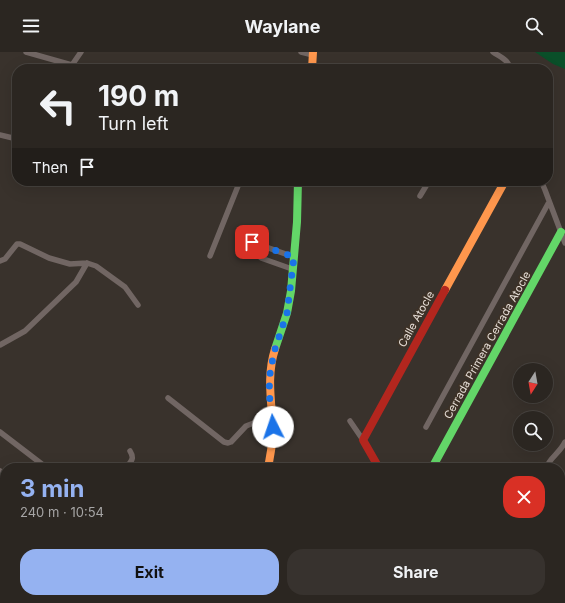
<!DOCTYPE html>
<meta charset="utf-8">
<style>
body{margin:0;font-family:Inter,sans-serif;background:#37322e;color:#f1f3f6;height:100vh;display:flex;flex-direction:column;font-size:15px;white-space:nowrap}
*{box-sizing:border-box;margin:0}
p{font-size:13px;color:#a6a5a5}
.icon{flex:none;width:22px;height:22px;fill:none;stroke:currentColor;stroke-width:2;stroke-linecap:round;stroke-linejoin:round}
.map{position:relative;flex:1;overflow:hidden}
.panel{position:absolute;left:0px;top:411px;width:565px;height:140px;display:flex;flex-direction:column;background:#2b2621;border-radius:16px 16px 0 0;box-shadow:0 4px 16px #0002,0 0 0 1px #47433f}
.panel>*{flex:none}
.banner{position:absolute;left:12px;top:12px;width:541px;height:122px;border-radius:16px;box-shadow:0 4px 16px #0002,0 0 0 1px #47433f;background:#2b2621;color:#f1f3f6;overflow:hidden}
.needle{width:26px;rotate:191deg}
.tools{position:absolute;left:513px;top:311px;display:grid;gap:8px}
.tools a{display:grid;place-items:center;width:40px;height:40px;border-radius:50%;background:#2b2621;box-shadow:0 4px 16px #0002,0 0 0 1px #47433f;font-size:20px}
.pin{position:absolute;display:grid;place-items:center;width:34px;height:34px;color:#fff;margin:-17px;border-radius:8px;box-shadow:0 2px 6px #0006}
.me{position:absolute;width:44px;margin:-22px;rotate:356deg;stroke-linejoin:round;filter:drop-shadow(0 0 3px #0008)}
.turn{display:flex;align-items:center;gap:14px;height:84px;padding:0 20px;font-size:18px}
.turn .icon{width:52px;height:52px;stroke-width:2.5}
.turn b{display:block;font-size:28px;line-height:34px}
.then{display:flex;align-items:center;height:38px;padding:0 20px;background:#0003;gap:8px;font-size:15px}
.round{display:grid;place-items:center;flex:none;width:42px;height:42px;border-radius:16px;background:#37322e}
.headline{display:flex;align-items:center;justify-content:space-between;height:68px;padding:0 20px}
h1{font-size:24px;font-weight:700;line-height:30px;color:#95b2f1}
.cta{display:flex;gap:8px;margin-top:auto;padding:8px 20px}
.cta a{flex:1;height:46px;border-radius:16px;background:#95b2f1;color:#111;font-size:16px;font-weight:700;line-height:46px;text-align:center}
.cta a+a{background:#37322e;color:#f1f3f6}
header{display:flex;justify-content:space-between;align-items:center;height:52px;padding:0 20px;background:#2b2621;font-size:18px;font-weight:700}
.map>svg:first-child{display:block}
.green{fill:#0a4f29}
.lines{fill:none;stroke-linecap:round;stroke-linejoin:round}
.street{stroke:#716663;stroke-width:5.5}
.fast{stroke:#63d668;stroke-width:8}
.slow{stroke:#ff974d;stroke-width:8}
.jam{stroke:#b3261e;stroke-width:8}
.route{stroke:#1a73e8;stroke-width:7;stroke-dasharray:0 12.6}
.labels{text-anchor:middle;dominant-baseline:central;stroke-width:3.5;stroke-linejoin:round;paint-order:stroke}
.street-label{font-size:11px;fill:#e5ddd6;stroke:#3e3227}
</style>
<header><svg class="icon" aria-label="menu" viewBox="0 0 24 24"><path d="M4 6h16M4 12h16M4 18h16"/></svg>Waylane<svg class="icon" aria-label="search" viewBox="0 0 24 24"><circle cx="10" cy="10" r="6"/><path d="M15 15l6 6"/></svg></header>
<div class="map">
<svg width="565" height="551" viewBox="0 0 565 551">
<rect width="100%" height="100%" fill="#39322c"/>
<path class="green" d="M535,0H565V17L553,12Z"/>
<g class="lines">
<path class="street" d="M26,0L86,17
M301,0L313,3
M493,0C500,5 509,8 510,17
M72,13L81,0
M0,83L17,87
M540,129L542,131L545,138L565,191
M420,144L429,129
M252,190L294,205
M210,204L240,129
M261,206L292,217
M0,209L5,207L17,192H20L49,206L70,212L87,211L96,214L125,235L138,253
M0,293L25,279L76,230L87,211
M168,346L224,390L228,391L231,390L246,374L272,364
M350,369L363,388
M426,375L549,150
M0,380L47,416
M53,416C57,412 61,413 65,416
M126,416C131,409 135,407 130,399
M546,416C550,405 560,401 565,390
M0,419L5,423
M560,495L565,494
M322,546L329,549
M416,546L417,551
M461,546L465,547L467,546
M168,551L171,546
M294,551L296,546
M364,551V546
M444,551L446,546"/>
<path class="fast" d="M275,297L287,261L291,239L297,170L298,129
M432,416L561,180
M270,546V551"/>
<path class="slow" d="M312,17L313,0
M445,238L505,129
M268,416C270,404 273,391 273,379C272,351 266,325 275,297"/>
<path class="jam" d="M379,416L363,388L445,238"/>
</g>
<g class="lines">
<path class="route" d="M252,190L294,205L287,261L274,300L270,322L269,340L273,375"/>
</g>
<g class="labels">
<g class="street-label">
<text transform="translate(416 267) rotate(-61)">Calle Atocle</text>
<text transform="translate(487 293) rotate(-61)">Cerrada Primera Cerrada Atocle</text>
</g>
</g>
</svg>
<div class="tools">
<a><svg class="needle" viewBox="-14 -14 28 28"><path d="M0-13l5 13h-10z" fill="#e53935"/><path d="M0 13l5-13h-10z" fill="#a6a5a5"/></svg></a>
<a><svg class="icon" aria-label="search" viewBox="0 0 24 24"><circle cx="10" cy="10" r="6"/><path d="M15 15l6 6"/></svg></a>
</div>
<div class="pin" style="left:252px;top:190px;background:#d93025"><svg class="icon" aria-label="arrive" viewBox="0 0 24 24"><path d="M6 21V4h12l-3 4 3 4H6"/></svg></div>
<svg class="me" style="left:273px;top:375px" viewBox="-20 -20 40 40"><circle r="19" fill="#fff"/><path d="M0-13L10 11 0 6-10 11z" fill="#1a73e8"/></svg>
<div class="banner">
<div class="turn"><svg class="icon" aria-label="left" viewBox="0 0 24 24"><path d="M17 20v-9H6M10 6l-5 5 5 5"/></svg><div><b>190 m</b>Turn left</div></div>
<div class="then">Then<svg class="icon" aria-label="arrive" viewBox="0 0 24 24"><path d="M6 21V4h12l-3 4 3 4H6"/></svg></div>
</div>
<section class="panel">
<div class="headline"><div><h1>3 min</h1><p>240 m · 10:54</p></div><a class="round" style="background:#d93025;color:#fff"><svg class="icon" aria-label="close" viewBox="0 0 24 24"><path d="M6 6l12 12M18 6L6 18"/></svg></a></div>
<div class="cta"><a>Exit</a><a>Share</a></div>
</section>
</div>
